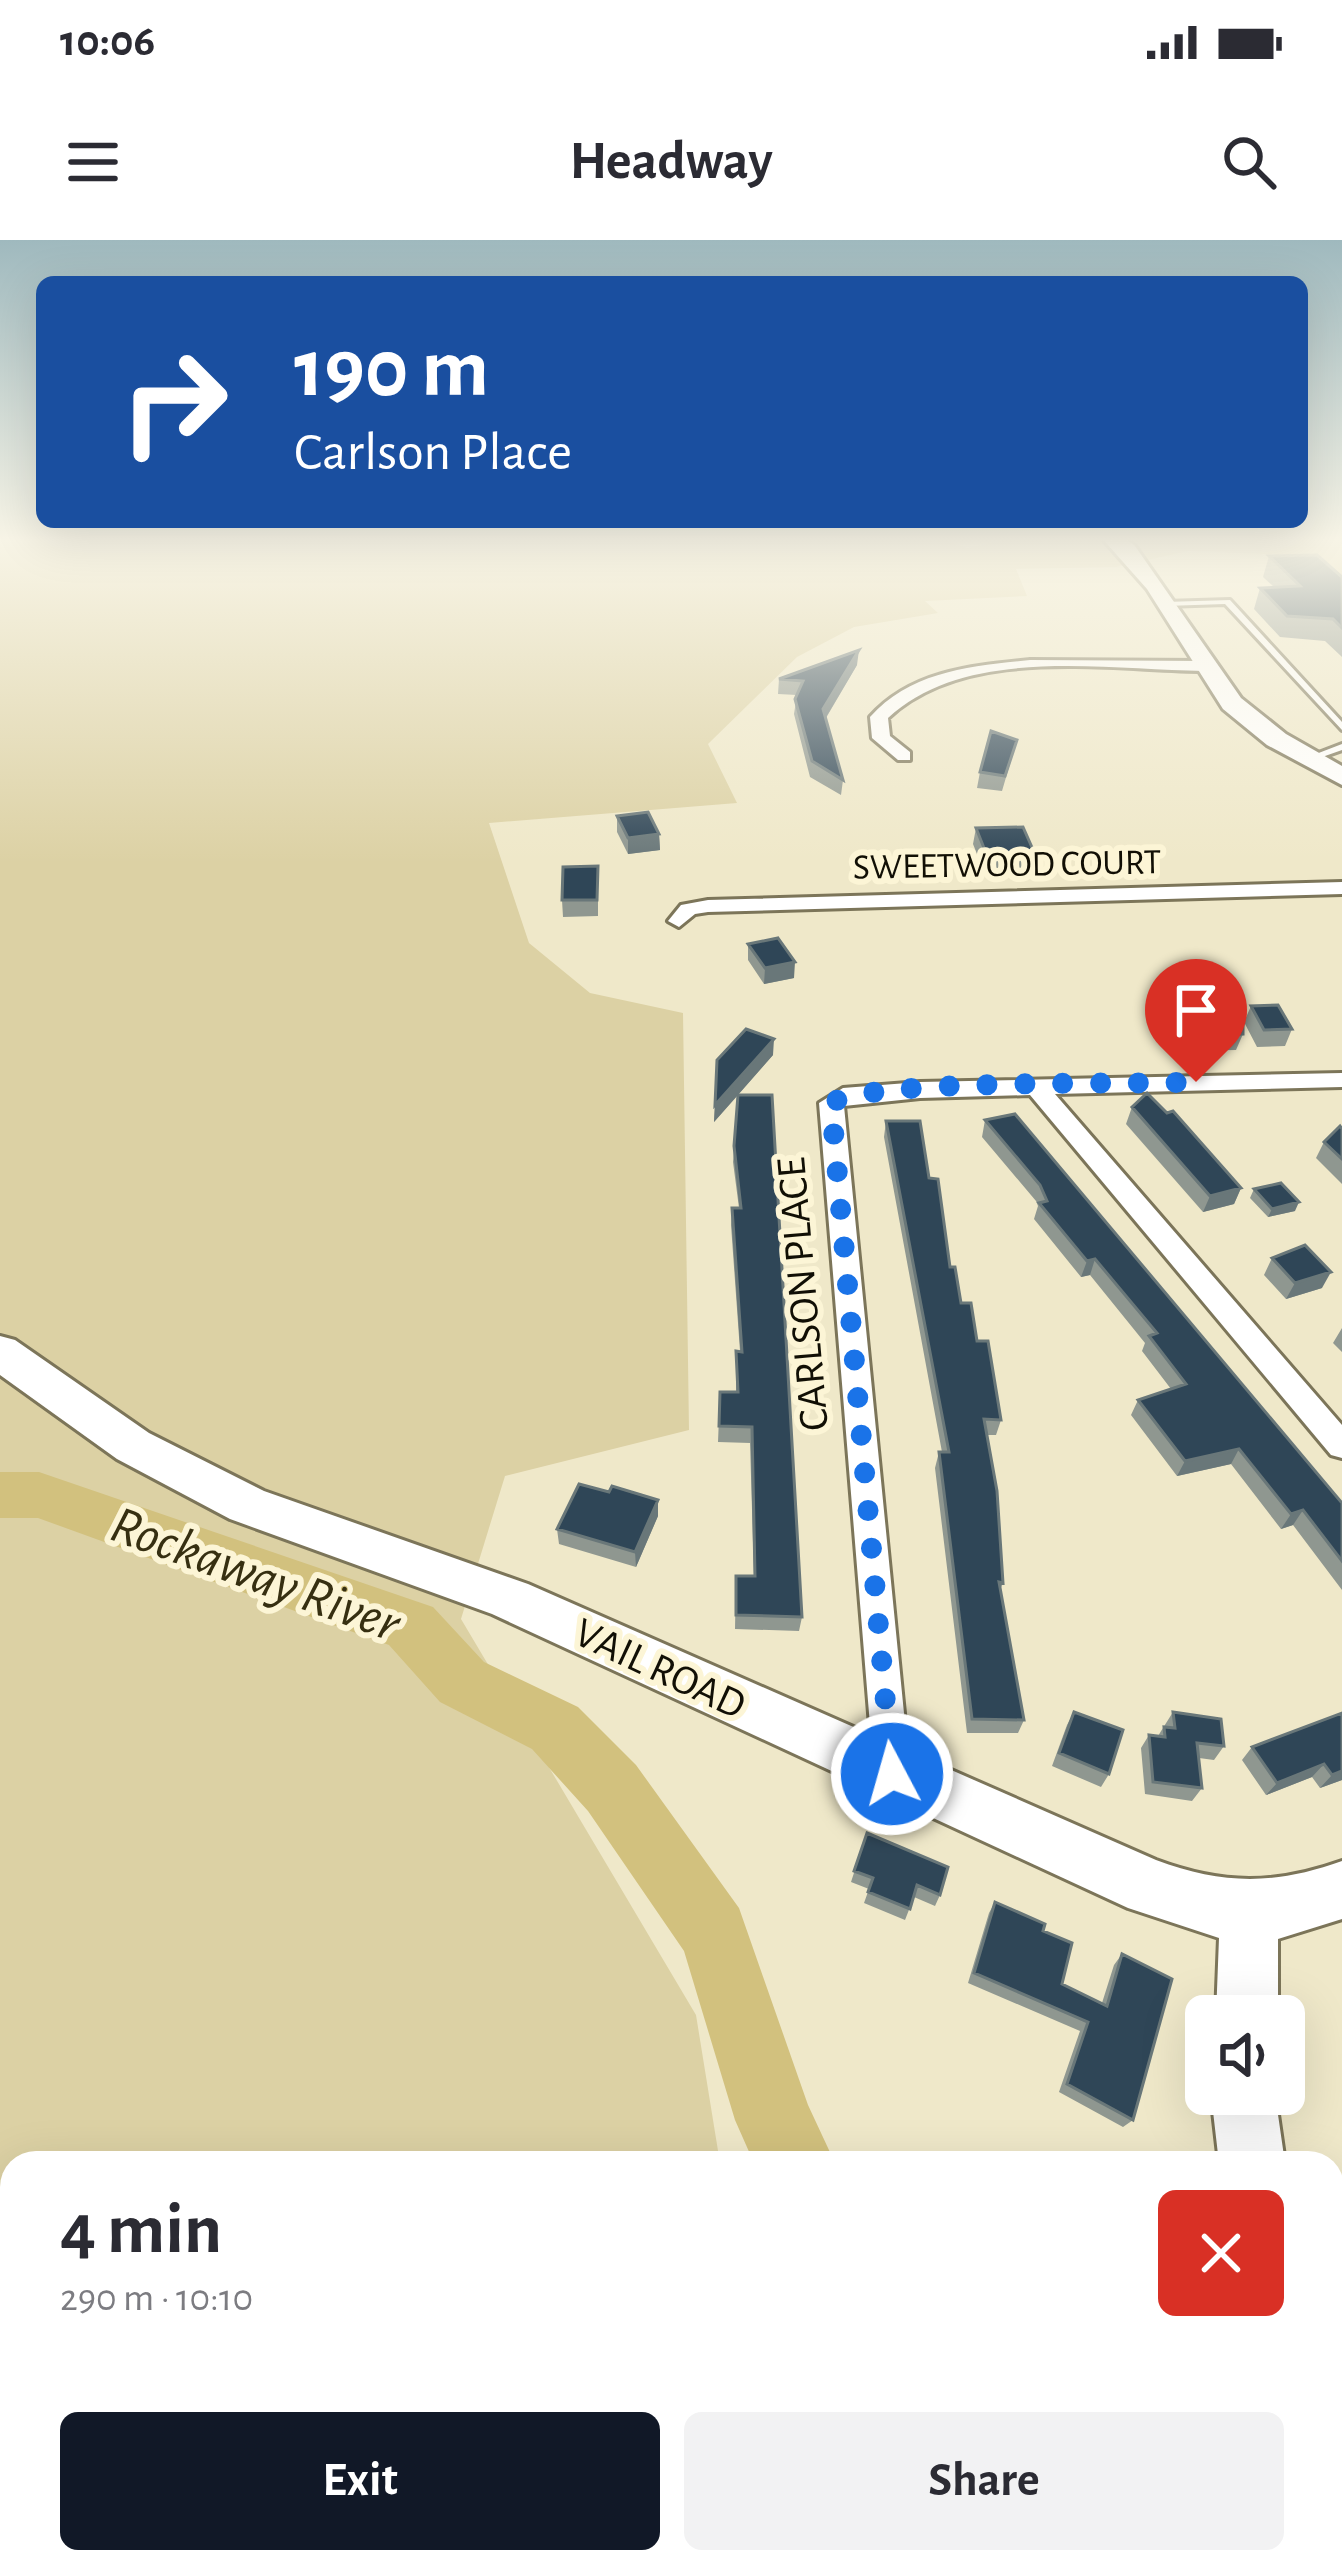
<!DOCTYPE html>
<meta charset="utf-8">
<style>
body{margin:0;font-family:"Alegreya Sans",sans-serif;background:#f2f2f3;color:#2b2b33;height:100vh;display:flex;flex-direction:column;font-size:45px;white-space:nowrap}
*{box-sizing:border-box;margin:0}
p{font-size:39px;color:#7c7c81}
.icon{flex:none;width:66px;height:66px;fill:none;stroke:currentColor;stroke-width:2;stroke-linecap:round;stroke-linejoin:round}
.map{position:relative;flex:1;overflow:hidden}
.side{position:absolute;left:0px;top:1911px;width:1344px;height:423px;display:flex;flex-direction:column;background:#fff;border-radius:36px 36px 0 0;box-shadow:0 12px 48px #0002}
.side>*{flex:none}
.hud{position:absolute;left:36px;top:36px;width:1272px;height:252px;border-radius:18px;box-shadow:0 12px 48px #0002;background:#1a4fa0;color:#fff;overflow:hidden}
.buttons{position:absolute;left:1185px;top:1755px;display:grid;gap:24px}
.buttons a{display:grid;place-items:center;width:120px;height:120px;border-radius:18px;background:#fff;box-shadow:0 12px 48px #0002;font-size:60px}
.pin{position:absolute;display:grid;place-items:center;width:102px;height:102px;color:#fff;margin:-123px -51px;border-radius:50% 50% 50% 0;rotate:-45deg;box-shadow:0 0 12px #0007}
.pin .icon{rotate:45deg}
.me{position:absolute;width:132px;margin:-66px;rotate:354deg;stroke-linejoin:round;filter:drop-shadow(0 0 9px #0008)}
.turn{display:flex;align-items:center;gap:42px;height:252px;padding:0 60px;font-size:54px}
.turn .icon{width:156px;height:156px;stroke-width:2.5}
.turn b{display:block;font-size:84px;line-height:102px}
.round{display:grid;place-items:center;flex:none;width:126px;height:126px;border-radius:18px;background:#f2f2f3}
.headline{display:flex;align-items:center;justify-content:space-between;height:204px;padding:0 60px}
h1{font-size:72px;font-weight:600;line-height:90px}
.primary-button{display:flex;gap:24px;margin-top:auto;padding:24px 60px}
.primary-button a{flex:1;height:138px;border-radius:18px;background:#111827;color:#fff;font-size:48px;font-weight:600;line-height:138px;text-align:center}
.primary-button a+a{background:#f2f2f3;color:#2b2b33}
.status{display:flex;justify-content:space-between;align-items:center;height:84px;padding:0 60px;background:#fff;direction:ltr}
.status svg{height:33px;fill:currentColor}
header{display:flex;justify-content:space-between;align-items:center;height:156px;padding:0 60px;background:#fff;font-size:54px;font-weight:600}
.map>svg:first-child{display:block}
.green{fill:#dcd1a4}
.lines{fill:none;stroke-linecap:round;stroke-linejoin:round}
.river{fill:#d2c17e;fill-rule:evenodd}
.lane-casing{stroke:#7c7559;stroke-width:6}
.street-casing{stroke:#7c7559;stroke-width:6}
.secondary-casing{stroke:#7c7559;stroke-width:6}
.lane{fill:#fff;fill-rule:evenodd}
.street{fill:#fff;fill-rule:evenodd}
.secondary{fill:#fff;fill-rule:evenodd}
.wall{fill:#8f9790}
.shaded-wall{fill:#697779}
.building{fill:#2f4657;stroke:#697779;stroke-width:3}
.route{stroke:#1a73e8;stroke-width:21;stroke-dasharray:0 37.8}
.labels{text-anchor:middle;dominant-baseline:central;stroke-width:12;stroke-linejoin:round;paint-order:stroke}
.far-street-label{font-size:36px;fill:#110f05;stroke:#fcf5d6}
.street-label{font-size:42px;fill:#110f05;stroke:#fcf5d6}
.near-water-label{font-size:54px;font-style:italic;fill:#362f11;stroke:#fcf5d6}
</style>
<div class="status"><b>10:06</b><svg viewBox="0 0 49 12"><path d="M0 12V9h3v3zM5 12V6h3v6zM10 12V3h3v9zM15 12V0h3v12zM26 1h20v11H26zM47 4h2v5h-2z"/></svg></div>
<header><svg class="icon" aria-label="menu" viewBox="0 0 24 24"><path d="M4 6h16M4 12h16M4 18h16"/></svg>Headway<svg class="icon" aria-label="search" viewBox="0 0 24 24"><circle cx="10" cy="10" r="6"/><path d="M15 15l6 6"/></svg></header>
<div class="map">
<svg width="1342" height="2332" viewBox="0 0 1342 2332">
<rect width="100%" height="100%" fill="#efe8c9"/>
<path class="green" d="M0,296L935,297L967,308L1026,296H1342V338L1295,315L1188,311L1116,327L1016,329L1027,356L925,361L938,373L854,387L797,417L708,504L737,563L489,583L529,703L590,753L683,773L689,1190L505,1236L461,1379L696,1775L720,1923H12V2322H887L902,2332H0Z"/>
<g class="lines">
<path class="river" d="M0,1232H39L433,1367L484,1422L578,1467L636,1525L739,1668L808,1865L835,1923H754L735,1880L684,1711L588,1571L532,1509L440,1462L389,1405L38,1278H0Z
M805,2322H987L991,2332H806Z"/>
<g class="lane-casing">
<path id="lane" d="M1230,360L1342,482V490L1225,364L1165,366L1161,364L1165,362Z
M1342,504V510L1308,522L1303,519Z"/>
</g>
<g class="street-casing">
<path id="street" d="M1030,420L1204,421L1212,426L1204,431C1105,430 966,405 888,478L890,496L910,512V520H898L872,498L870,477C911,431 971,426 1030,420Z
M1342,642V654L708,672L695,674L679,687L668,681L681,665L708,660Z
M1342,833V847L1055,854L1342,1185V1218L1331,1215L1030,855L920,858L844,866L910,1534L905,1546L892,1552L879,1546L874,1534L819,863L843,848L920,842Z"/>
</g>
<g class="secondary-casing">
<path id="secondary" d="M1100,296H1123L1135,306L1241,458L1286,494L1342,526V545L1267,505L1223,469L1147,349Z
M0,1096L15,1100L149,1193L264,1251L528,1344L1156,1620C1223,1645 1275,1645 1342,1621V1679L1278,1699V1776H1216L1219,1698L1128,1668L492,1374L230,1279L117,1219L0,1135Z
M1211,1854H1275L1285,1923H1219Z
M1332,2070L1342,2074V2155L1332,2151Z"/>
</g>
<use href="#lane" class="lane"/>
<use href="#street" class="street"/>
<use href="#secondary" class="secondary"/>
</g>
<path class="wall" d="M1269,316L1342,337V417L1325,401L1280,397L1254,369L1260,348L1274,347L1263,337Z
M857,425L826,478L843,540L841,555L810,537L794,474L797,455L778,454L779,439Z
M1017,500L1002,551L977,548L980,532Z
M617,576L659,594L660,610L628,614L617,592Z
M976,588L1034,612L1030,628L983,629L973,604Z
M598,626V676L563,677L562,660Z
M748,704L794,738L764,744L748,720Z
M1251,766L1292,789L1285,806L1257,807L1244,782Z
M1164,772L1243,794L1236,810L1172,811L1158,788Z
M773,815L738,855L802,1377L799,1391L735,1389L736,1336H754L750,1203L718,1202L720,1152H736V1111H740L731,985L732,968H739L733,922L738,855L714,882L717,820Z
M1132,867L1241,948L1234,964L1203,972L1126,884Z
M985,880L1342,1263V1350L1293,1285L1281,1289L1231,1224L1177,1236L1131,1175L1138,1160L1171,1149L1142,1111L1145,1103L1090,1035L1081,1037L1034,979L1038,966L1036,961L982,897Z
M886,881L929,938L950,1027L961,1063L977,1101L1001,1180L996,1195H987L1003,1343L1000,1350L1024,1480L1018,1493H967L935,1228L939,1212H942L884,897Z
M1342,889V944L1316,918L1324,902Z
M1254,949L1295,971L1268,977L1250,958Z
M1272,1018L1322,1048L1286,1059L1264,1035Z
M1342,1088V1112L1333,1103Z
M609,1252L658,1260V1276L636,1327L559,1304L557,1289Z
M1074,1472L1109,1534L1101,1547L1052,1526L1067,1485Z
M1173,1472L1224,1506L1214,1520L1199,1518L1202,1548L1192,1561L1145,1554L1141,1508L1149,1495L1158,1496Z
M1342,1473V1540L1320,1548L1312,1537L1266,1555L1242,1520L1252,1507Z
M867,1593L940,1655L935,1666L914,1657L905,1680L864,1663L869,1649L851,1642Z
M995,1662L1043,1691L1062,1744L1102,1763L1114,1725L1122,1714L1133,1880L1123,1887L1059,1852L1080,1791L968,1743L989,1673Z
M1332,2278L1342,2279V2332H1296L1301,2322H1332Z"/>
<path class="shaded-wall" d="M859,410L857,425L822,484L823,469Z
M659,594L660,610L628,614V598Z
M795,722L794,738L764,744L765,728Z
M774,799L773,815L714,882L715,865Z
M1241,948L1234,964L1203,972L1210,956Z
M1299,962L1295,971L1268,977L1272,969Z
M1095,1019L1090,1035L1081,1037L1087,1021Z
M1331,1032L1322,1048L1286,1059L1295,1043Z
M1239,1209L1231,1224L1177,1236L1185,1221Z
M658,1260V1276L636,1327L635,1312Z
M1303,1270L1293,1285L1281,1289L1291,1274Z
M1324,1524L1312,1537L1266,1555L1277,1543Z
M1342,1531V1540L1320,1548L1332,1535Z"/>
<path class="building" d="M1317,315L1342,337V388L1333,379L1287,376L1260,348L1300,346L1269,316Z
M859,410L823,469L843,540L812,521L795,459L803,441L779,439Z
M991,491L1017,500L1005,536L980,532Z
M648,572L659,594L628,598L617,576Z
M1023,587L1034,612L986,613L976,588Z
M598,626L597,660H562L563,627Z
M778,698L795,722L765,728L748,704Z
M1278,765L1292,789L1264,790L1251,766Z
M1164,772H1243V794L1178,795Z
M746,789L774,799L715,865L717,820Z
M1147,853L1167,873L1173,871L1241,948L1210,956L1132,867Z
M738,855H772L802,1377L736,1375V1336H755L752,1187L719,1186L720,1152H738L736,1111L742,1112L732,968H741L734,906Z
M1015,874L1342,1263V1321L1303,1270L1291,1274L1239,1209L1185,1221L1138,1160L1186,1144L1149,1096L1157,1093L1095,1019L1087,1021L1039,963L1047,961L1040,945L985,880Z
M886,881H920L929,938L938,939L950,1027H955L961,1063H971L977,1101H988L1001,1180L984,1179L997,1251L1003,1343L999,1342L1024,1480L972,1479L939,1212H949Z
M1340,886L1342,889V919L1324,902Z
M1281,943L1299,962L1272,969L1254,949Z
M1305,1005L1331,1032L1295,1043L1272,1018Z
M579,1244L609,1252L612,1246L658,1260L635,1312L557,1289Z
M1074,1472L1123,1490L1109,1534L1059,1513Z
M1173,1472L1221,1479L1224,1506L1197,1503L1202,1548L1153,1542L1149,1495L1165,1497L1164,1487L1175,1488Z
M1342,1473V1531L1332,1535L1324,1524L1277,1543L1252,1507Z
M867,1593L948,1627L940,1655L917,1645L910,1669L868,1652L873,1638L854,1631Z
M995,1662L1045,1684L1043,1691L1072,1703L1062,1744L1107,1766L1122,1714L1172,1739L1133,1880L1067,1844L1088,1782L974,1733Z
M1342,2283V2332H1313L1319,2322H1332V2300Z"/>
<linearGradient id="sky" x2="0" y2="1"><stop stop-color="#9fb9be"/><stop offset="0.48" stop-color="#f8f5e7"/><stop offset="1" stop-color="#f8f5e7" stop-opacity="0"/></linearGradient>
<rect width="1342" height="623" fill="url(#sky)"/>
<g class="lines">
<path class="route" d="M892,1534L831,863C876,838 1128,845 1196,842"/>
</g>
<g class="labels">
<g class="far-street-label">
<text transform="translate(1007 625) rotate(-1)">SWEETWOOD COURT</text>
</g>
<g class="street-label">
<text transform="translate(803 1054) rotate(-95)">CARLSON PLACE</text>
<text transform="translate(660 1429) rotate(25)">VAIL ROAD</text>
</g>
<g class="near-water-label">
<text transform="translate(255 1335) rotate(20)">Rockaway River</text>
</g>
</g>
</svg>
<div class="buttons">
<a><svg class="icon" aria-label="sound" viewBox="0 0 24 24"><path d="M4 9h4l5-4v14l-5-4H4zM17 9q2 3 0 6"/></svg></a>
</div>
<div class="pin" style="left:1196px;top:842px;background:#d93025"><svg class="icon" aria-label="arrive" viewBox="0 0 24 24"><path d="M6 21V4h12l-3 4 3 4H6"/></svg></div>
<svg class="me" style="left:892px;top:1534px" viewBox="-20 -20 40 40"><circle r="17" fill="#1a73e8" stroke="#fff" stroke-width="3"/><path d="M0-11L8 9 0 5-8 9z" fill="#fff"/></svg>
<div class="hud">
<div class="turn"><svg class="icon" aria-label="right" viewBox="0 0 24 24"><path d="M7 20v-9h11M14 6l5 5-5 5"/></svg><div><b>190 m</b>Carlson Place</div></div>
</div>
<section class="side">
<div class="headline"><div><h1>4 min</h1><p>290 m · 10:10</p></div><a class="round" style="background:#d93025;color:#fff"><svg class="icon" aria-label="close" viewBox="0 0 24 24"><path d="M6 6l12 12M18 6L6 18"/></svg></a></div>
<div class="primary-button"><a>Exit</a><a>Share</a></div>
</section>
</div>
